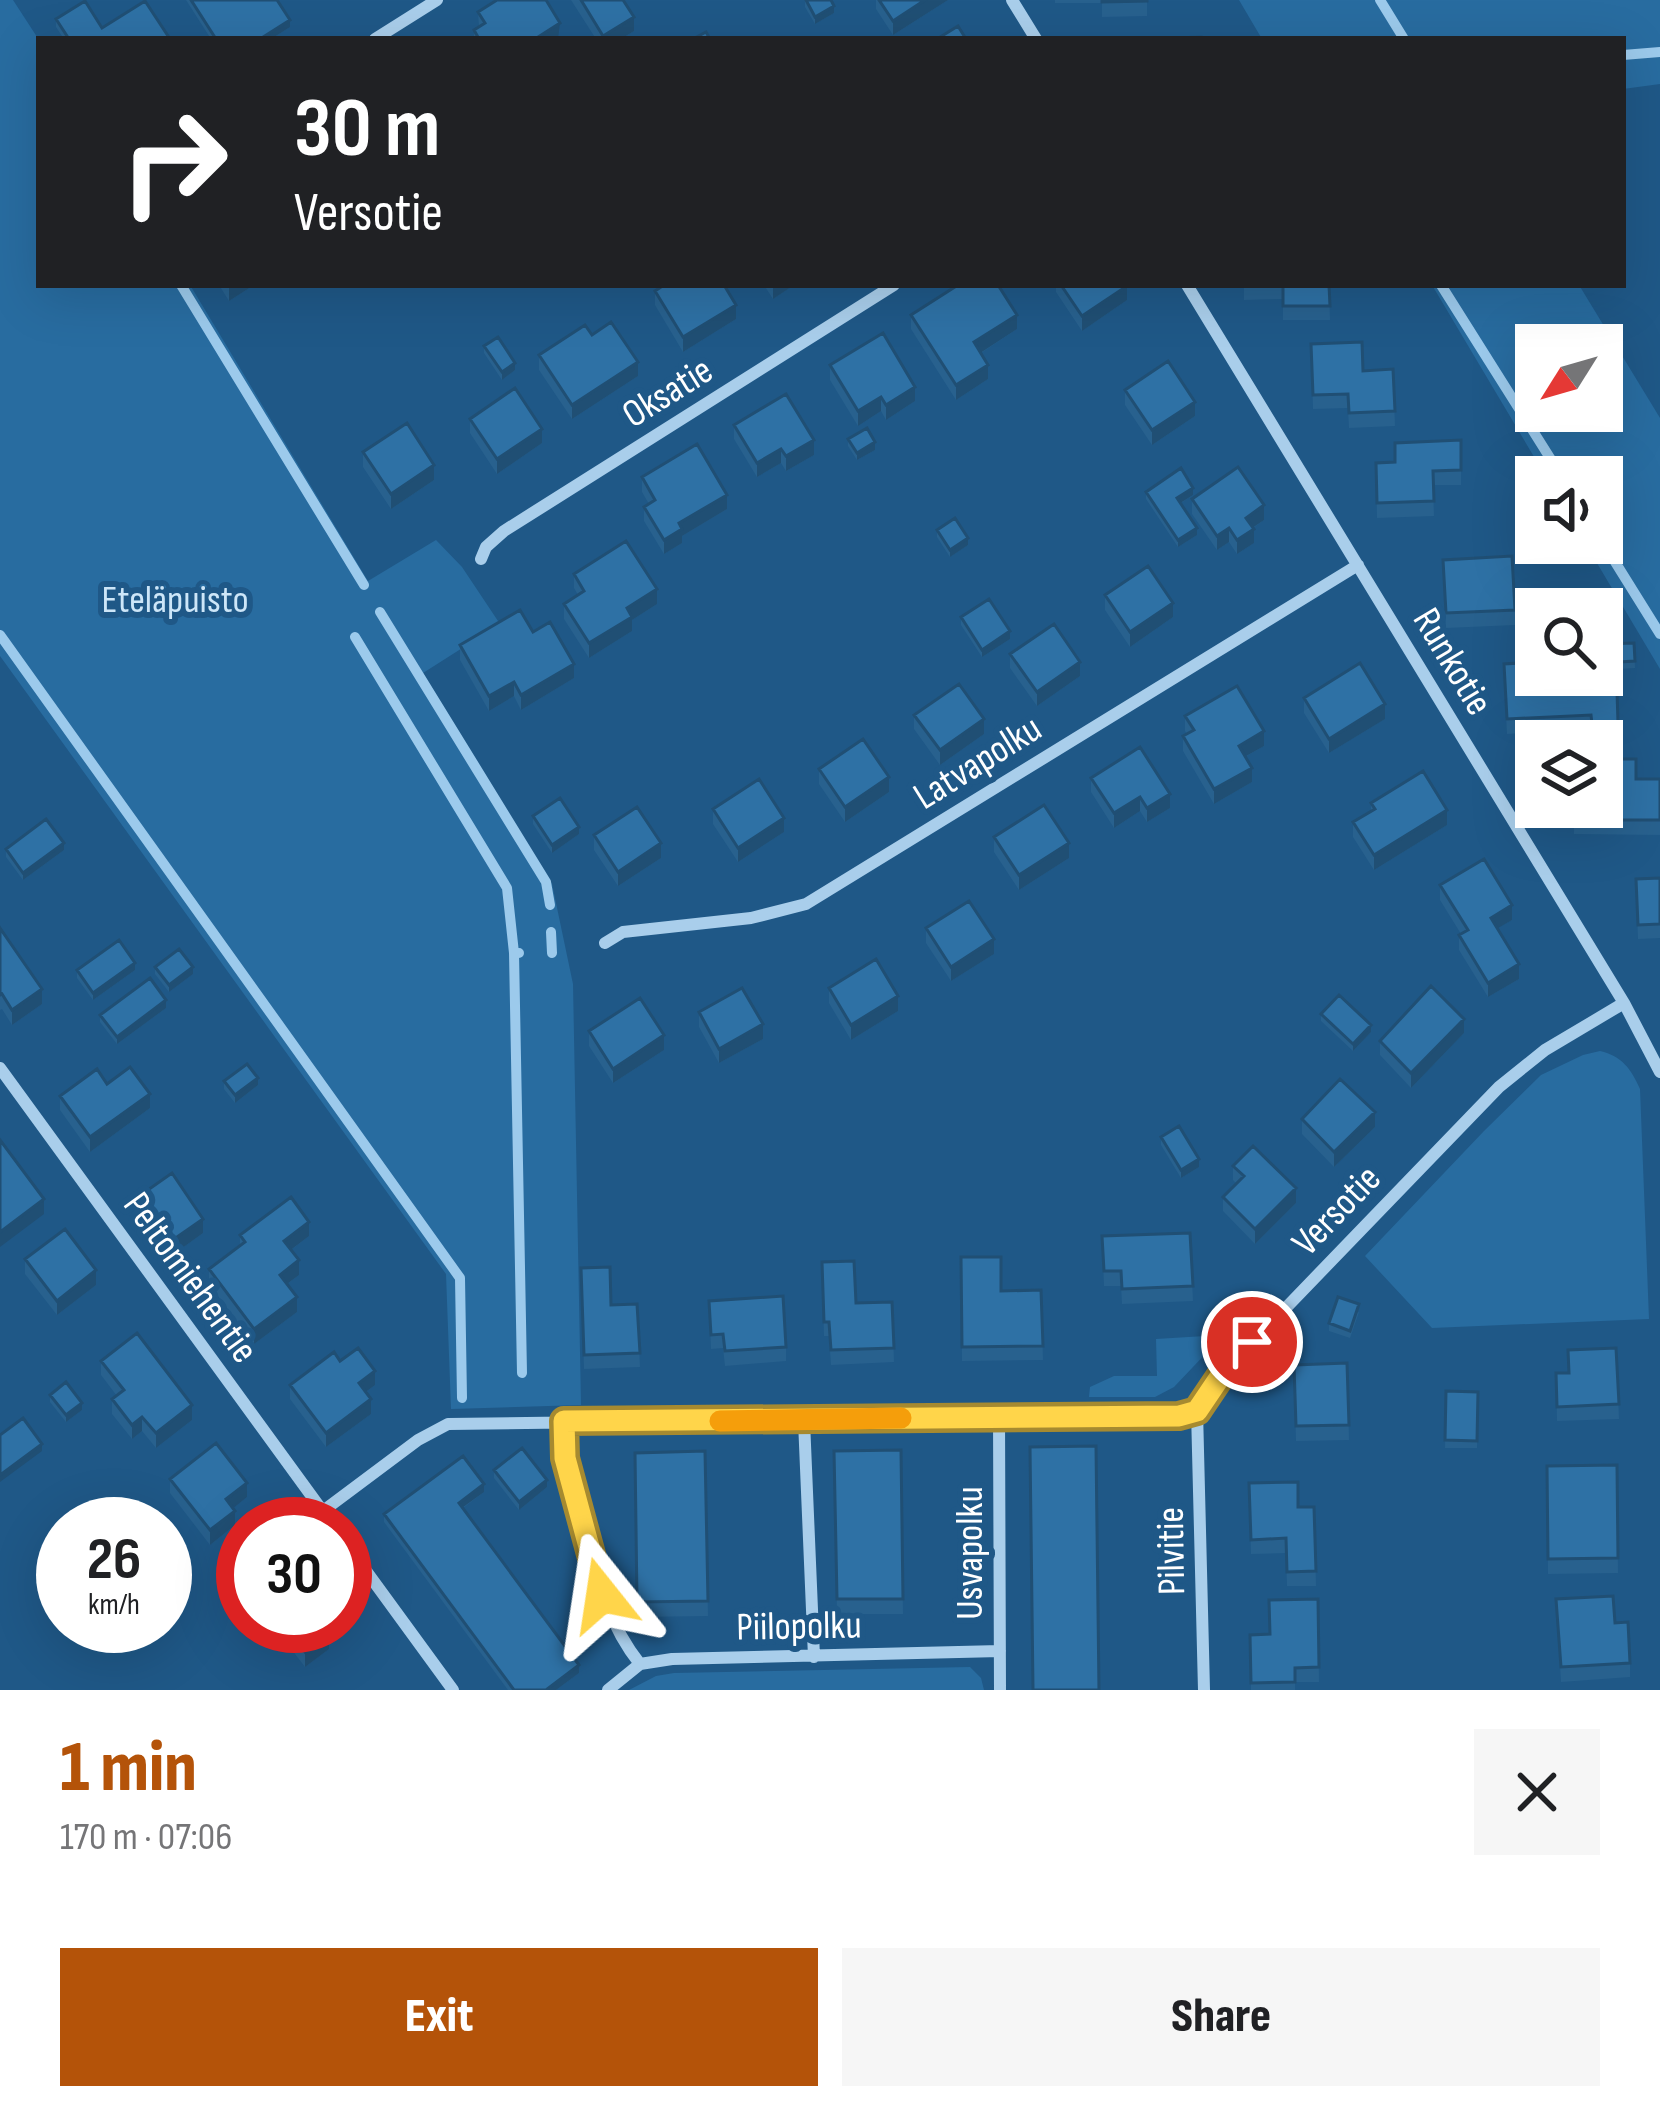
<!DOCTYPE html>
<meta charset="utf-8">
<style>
body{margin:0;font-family:"Sofia Sans Condensed",sans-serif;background:#f6f6f6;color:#202124;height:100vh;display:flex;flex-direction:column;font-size:45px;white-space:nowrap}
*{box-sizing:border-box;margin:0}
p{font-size:39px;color:#757577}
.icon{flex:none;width:66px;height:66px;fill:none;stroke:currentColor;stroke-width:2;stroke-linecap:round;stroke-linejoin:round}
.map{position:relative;height:1690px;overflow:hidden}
.drawer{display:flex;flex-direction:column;background:#fff;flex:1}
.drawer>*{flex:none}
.banner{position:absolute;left:36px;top:36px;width:1590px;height:252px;border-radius:0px;box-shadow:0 12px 48px #0002;background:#202124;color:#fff;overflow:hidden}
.needle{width:78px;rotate:233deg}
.tools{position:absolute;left:1515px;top:324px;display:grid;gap:24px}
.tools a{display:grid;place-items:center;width:108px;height:108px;border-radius:0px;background:#fff;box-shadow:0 12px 48px #0002;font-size:60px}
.speed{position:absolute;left:36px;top:1497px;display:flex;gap:24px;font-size:60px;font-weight:700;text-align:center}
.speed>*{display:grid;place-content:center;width:156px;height:156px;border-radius:50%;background:#fff;box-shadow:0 12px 48px #0002;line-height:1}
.speed small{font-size:30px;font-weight:400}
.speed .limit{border:18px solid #d22;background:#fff;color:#111}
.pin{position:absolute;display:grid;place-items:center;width:102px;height:102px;color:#fff;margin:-51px;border:6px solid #fff;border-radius:50%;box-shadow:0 3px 12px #0007}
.me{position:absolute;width:132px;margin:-66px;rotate:345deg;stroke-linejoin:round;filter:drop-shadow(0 0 9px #0008)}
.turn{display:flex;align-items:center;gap:42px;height:252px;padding:0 60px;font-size:54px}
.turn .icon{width:156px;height:156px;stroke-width:2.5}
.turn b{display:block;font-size:84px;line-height:102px}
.round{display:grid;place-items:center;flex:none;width:126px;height:126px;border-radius:0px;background:#f6f6f6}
.summary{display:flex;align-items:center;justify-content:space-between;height:204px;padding:0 60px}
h1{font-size:72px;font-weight:800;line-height:90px;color:#b45309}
.button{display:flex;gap:24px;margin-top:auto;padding:24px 60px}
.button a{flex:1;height:138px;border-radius:0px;background:#b45309;color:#fff;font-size:48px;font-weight:800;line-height:138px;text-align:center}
.button a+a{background:#f6f6f6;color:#202124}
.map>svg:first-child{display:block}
.green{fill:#286ca0;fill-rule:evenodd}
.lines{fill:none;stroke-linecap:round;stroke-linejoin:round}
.stream{stroke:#9ccaec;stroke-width:10}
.street{stroke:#a9ceeb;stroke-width:12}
.wall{fill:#28618e}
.shaded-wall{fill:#204f74}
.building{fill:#2e71a5;stroke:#204f74;stroke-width:3}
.route-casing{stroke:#a68a30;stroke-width:30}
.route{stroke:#ffd54a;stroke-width:21}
.slow{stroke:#f59e0b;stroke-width:21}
.labels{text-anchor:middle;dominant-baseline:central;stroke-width:12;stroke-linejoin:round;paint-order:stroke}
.street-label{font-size:39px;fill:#fff;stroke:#1f5887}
.park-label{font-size:39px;fill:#cde6f8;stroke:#1f5887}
</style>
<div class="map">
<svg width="1660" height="1690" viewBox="0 0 1660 1690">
<rect width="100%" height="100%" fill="#1f5887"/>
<path class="green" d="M0,0H13L39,40V285H190L368,581L436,540L462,567L500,624L423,673L552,884L573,984L581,1405L451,1409L446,1274L0,656Z
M1239,0H1660V84L1623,89V39H1262Z
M1432,285H1579L1660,418V669L1585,543H1602V477H1546ZM1536,345H1602V411H1536Z
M1600,1051C1622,1056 1631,1069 1640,1089L1649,1319L1432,1328L1365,1256L1484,1131L1541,1075L1583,1055Z
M1230,1328L1174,1387L1155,1397H1089L1090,1387L1114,1376H1157L1156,1339L1205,1336Z
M970,1667L981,1678L984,1690H629L656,1676L674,1673Z"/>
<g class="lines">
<path class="stream" d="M1380,0L1404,39
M1623,55L1660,52
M181,285L364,585
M1441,285L1562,477
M1602,541L1660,634
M380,612L546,882L550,905
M0,635L460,1278L462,1398
M355,637L507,888L514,953
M551,932L552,953
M519,953H514L522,1373"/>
<path class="street" d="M1012,0L1036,39
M375,39L437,0
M1187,285L1624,1003L1660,1072
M481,559L486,547L504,531L894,285
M605,943L623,932L751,918L806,904L1358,565
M0,1068L332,1524
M1197,1411L1204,1690
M999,1415L1000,1690
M564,1421C564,1457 574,1489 583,1524C596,1574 607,1623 640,1664
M804,1421L814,1657
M323,1511L418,1440L448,1424L1189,1414L1197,1411L1222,1374L1499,1087L1545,1050L1624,1003
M345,1542L453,1690
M608,1690L640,1664L672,1659L1000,1651"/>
</g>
<path class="wall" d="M186,0H277L290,27L271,39H211Z
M571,0H623L634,31L621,39H596Z
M805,0L834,13L815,24L805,7Z
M876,0H948L893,35L876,9Z
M1055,0H1147V16L1102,17V3H1055Z
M478,12L560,38L474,39V30L479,27Z
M56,19L102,28L170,39H64L56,27Z
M219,285H254L229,301Z
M764,285H794L773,299Z
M1056,285H1127V300L1082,331L1056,292Z
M1244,285H1329L1330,320H1283V299L1244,300Z
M655,291L736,319L683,352L655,305Z
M911,315L1017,329L981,353L988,379L956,400L911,329Z
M592,335L638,376L572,419L539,370V355Z
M1311,344L1363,371L1393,369L1395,426L1349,428L1348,408L1313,409Z
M484,346L515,370L502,380L484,353Z
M830,365L915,401L886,420L881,411L858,426L830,380Z
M1125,390L1195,416L1152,445L1125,405Z
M470,419L542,443L497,474L470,433Z
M734,425L814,455L786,471L781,463L757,477L734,439Z
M848,439L875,450L857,460L848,446Z
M1461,440V485H1433L1434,516L1377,518L1376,463L1395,462Z
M363,452L434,480L391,509L363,467Z
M642,477L727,509L682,536V543L664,554L644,521V507L649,504L642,492Z
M1146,492L1193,495L1181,503L1197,535L1178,547L1146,499Z
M1192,499L1264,520L1253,528L1254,543L1237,554L1229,542L1217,550L1192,514Z
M937,530L968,545L950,557L937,537Z
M574,574L657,604L632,620V631L589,658L564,619V604L578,595L574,588Z
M1443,574L1515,610V625L1446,628Z
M1105,595L1173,617L1130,647L1105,610Z
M961,617L1010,639L982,657L961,625Z
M533,632L574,678L521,710L514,696L489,711L460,660V645Z
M1634,643L1635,668L1602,670V644Z
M1010,654L1080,676L1037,706L1010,668Z
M1504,678L1597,693L1617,691L1618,738H1592L1591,729L1507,734Z
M1304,698L1385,719L1329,753L1304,713Z
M914,715L984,734L940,765L914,729Z
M1185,716L1264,746L1245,757L1252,782L1214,804L1183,751V736L1187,734L1185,731Z
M819,769L889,792L845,822L819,784Z
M1091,778L1170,808L1147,822L1140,811L1114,828L1091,792Z
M1636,779H1660V835L1574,834V807Z
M1371,803L1447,825L1374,870L1353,837V822L1371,811Z
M713,809L784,832L738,862L713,824Z
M533,816L579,834L552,853L533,824Z
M594,835L661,858L618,886L594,850Z
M994,837L1069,858L1019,890L994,852Z
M6,849L64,850L23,880L6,857Z
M1660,878V938L1638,939L1636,879Z
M1440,885L1512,920L1497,928L1519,979L1488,997L1459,950V935L1461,934L1440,900Z
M0,928L42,1004L12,1025L2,1009L0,1010Z
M926,928L994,954L951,981L926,943Z
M155,967L193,974L169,992L155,974Z
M77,970H135L93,1000L77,978Z
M829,988L898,1011L851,1040L829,1003Z
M166,1008L117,1044L100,1022V1015Z
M699,1012L763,1039L719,1063L699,1027Z
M1321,1014L1371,1032L1353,1051L1321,1021Z
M589,1031L664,1050L613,1083L589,1046Z
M1464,1033L1411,1088L1380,1055V1041Z
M224,1081L258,1085L235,1103L224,1089Z
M60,1096L150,1108L90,1152L60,1110Z
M1302,1119L1375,1127L1334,1167L1302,1134Z
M1161,1137L1199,1167L1181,1178L1161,1145Z
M1233,1166L1296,1203L1255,1244L1223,1211V1197L1236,1183L1233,1180Z
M135,1199L203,1233L167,1259L135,1214Z
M1190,1233L1193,1301L1122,1304L1121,1286H1104L1102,1236Z
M240,1235L309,1236L291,1250L299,1275L287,1284L297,1312L254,1344L209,1284V1269L240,1246Z
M961,1257L1001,1291L1041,1290L1043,1360L962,1361Z
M25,1259L96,1285L57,1315L25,1274Z
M822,1262L856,1303L892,1302L894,1362L831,1365L829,1336H824Z
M581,1268L611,1305L637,1304L640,1367L584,1369Z
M709,1301L786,1347V1361L725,1366L723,1348L711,1349Z
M1359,1312L1350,1338L1329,1331V1323Z
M1616,1348L1619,1419L1557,1421L1556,1373H1568Z
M101,1361L192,1420L156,1448L142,1431L132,1439L112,1414V1399L117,1396L101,1375Z
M340,1361L375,1385L366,1392L371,1414L326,1447L290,1399V1385Z
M1347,1363L1349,1440L1296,1441L1294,1365Z
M1446,1391L1478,1392L1477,1448H1445Z
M50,1395L82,1410L66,1422L50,1402Z
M901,1450L903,1614H837L834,1451Z
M705,1451L708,1616L637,1617L635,1453Z
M1617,1465L1618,1573L1548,1574L1547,1467Z
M494,1470L547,1487L519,1510L494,1478Z
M170,1479L247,1497L233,1508L235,1525L210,1545L170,1493Z
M1249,1483L1298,1507H1314L1316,1586H1287L1286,1553L1251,1554Z
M484,1492L463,1508L579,1673L556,1690H508L384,1522V1514Z
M1318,1599L1319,1682H1295V1690H1251L1250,1635L1269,1634Z
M1556,1599L1630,1663V1677L1561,1682Z
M347,1625L329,1638V1649L305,1667L276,1629V1626Z"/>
<path class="shaded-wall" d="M925,0H948L893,35V21Z
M834,6V13L815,24V17Z
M634,17V31L621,39H603V36Z
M290,20V27L271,39H260Z
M560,23L558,39H535Z
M231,285H254L229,301V286Z
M773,285H794L773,299Z
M1127,286V300L1082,331V316Z
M736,305V319L683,352V337Z
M1017,315V329L974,357V342Z
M638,362V376L572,419V405Z
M515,363V370L502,380V372Z
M988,365V379L956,400V385Z
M915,387V401L886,420V405Z
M881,397V411L858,426V411Z
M1195,402V416L1152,445V430Z
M542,429V443L497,474V459Z
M814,440V455L786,471V456Z
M875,442V450L857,460V453Z
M781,449V463L757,477V463Z
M434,465V480L391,509V494Z
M1193,488V495L1177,505V498Z
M727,495V509L682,536V543L664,554V540L679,523Z
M1264,505V520L1246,532V518Z
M1197,528V535L1178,547V540Z
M1229,528V542L1217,550V536Z
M1254,529V543L1237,554V540Z
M968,538V545L950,557V550Z
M657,589V604L632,620V631L589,658V643L627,608Z
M1173,603V617L1130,647V632Z
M1010,631V639L982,657V650Z
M1080,662V676L1037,706V692Z
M574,664V678L521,710V695Z
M514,682V696L489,711V696Z
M1385,704V719L1329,753V739Z
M984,719V734L940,765V750Z
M1264,731V746L1239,760V746Z
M1252,768V782L1214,804V789Z
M889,777V792L845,822V807Z
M1170,794V808L1147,822V808Z
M1140,797V811L1114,828V813Z
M1447,810V825L1374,870V855Z
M784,818V832L738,862V848Z
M579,827V834L552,853V845Z
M64,843V850L23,880V873Z
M661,843V858L618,886V872Z
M1069,843V858L1019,890V875Z
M1512,905V920L1491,932V918Z
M994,939V954L951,981V967Z
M135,963V970L93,1000V993Z
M1519,964V979L1488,997V983Z
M193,967V974L169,992V985Z
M42,989V1004L12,1025V1010Z
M898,996V1011L851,1040V1025Z
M166,1000V1008L117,1044V1037Z
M1464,1019V1033L1411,1088V1073Z
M763,1024V1039L719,1063V1049Z
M1371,1025V1032L1353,1051V1044Z
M664,1035V1050L613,1083V1069Z
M258,1078V1085L235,1103V1095Z
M150,1094V1108L90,1152V1137Z
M1375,1112V1127L1334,1167V1152Z
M1199,1159V1167L1181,1178V1170Z
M1296,1188V1203L1255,1244V1229Z
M44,1199V1214L0,1247V1232Z
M203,1219V1233L167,1259V1244Z
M309,1222V1236L284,1255V1241Z
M299,1260V1275L280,1289V1275Z
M96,1270V1285L57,1315V1301Z
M297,1297V1312L254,1344V1329Z
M375,1371V1385L359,1397V1383Z
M371,1399V1414L326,1447V1433Z
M82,1403V1410L66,1422V1415Z
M192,1405V1420L156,1448V1433Z
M142,1417V1431L132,1439V1425Z
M42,1444V1451L0,1482V1475Z
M547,1480V1487L519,1510V1502Z
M247,1483V1497L226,1514V1499Z
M484,1484V1492L459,1510V1503Z
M235,1511V1525L210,1545V1530Z
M347,1610V1625L329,1638V1649L305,1667V1652L327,1626H345Z
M579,1665V1673L556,1690H546Z"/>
<path class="building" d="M191,0H277L290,20L260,39H216Z
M497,0H546L560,23L535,39H479L474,30L485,23L478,12Z
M581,0H623L634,17L603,36Z
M806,0H831L834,6L815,17Z
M879,0H925L893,21Z
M1102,0H1147V1L1102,2Z
M85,1L102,28L145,1L170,39H69L56,19Z
M958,26L966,39H937Z
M706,32L710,39H693Z
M1201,37V39H1147Z
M664,285H724L736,305L683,337L655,291Z
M958,285H998L1017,315L974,342L988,365L956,385L911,315Z
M1061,285H1127V286L1082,316Z
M1283,285H1329L1330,306H1283Z
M611,322L638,362L572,405L539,355L585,325L592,335Z
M883,333L915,387L886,405L881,397L858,411L830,365Z
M498,337L515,363L502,372L484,346Z
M1362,342L1363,371L1393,369L1395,411L1349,413L1348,394L1313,395L1311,344Z
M1168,361L1195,402L1152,430L1125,390Z
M515,388L542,429L497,459L470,419Z
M786,394L814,440L786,456L781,449L757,463L734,425Z
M407,423L434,465L391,494L363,452Z
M867,428L875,442L857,453L848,439Z
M1461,440V470L1433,471L1434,501L1377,503L1376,463L1395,462V443Z
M697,444L727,495L679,523L682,529L664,540L644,507L655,500L642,477Z
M1238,467L1264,505L1246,518L1254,529L1237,540L1229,528L1217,536L1192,499Z
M1181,468L1193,488L1177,498L1197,528L1178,540L1146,492Z
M955,518L968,538L950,550L937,530Z
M626,541L657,589L627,608L632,617L589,643L564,604L584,591L574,574Z
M1512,556L1515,610L1446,613L1443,560Z
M1148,566L1173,603L1130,632L1105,595Z
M989,599L1010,631L982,650L961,617Z
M520,610L533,632L550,622L574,664L521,695L514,682L489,696L460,645Z
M1054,624L1080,662L1037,692L1010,654Z
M1634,643L1635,661L1602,663V644Z
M1536,662V675H1597V693L1617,691L1618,723L1592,724L1591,715L1507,719L1504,664Z
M1360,663L1385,704L1329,739L1304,698Z
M959,684L984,719L940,750L914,715Z
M1237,686L1264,731L1239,746L1252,768L1214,789L1183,736L1194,730L1185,716Z
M863,739L889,777L845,807L819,769Z
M1140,747L1170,794L1147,808L1140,797L1114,813L1091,778Z
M1602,759H1636V779H1660V820H1574V807H1602Z
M1423,771L1447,810L1374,855L1353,822L1375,809L1371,803Z
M759,779L784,818L738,848L713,809Z
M560,798L579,827L552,845L533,816Z
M1044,805L1069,843L1019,875L994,837Z
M637,807L661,843L618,872L594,835Z
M46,819L64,843L23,873L6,849Z
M1484,859L1512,905L1491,918L1519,964L1488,983L1459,935L1468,930L1440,885Z
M1660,878V924L1638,925L1636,879Z
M969,901L994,939L951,967L926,928Z
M0,928L42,989L12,1010L2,994L0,995Z
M119,940L135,963L93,993L77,970Z
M179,949L193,967L169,985L155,967Z
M876,959L898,996L851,1025L829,988Z
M150,978L166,1000L117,1037L100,1015Z
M1431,986L1464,1019L1411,1073L1380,1041Z
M742,988L763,1024L719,1049L699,1012Z
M1339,995L1371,1025L1353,1044L1321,1014Z
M640,998L664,1035L613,1069L589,1031Z
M247,1064L258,1078L235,1095L224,1081Z
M130,1067L150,1094L90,1137L60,1096L97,1069L107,1084Z
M1340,1079L1375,1112L1334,1152L1302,1119Z
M1179,1126L1199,1159L1181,1170L1161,1137Z
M0,1140L44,1199L0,1232Z
M1253,1146L1296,1188L1255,1229L1223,1197L1244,1176L1233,1166Z
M172,1173L203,1219L167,1244L135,1199Z
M291,1197L309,1222L284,1241L299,1260L280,1275L297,1297L254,1329L209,1269L245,1242L240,1235Z
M65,1229L96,1270L57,1301L25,1259Z
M1190,1233L1193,1286L1122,1289L1121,1271H1104L1102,1236Z
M961,1257H1001V1291L1041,1290L1043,1346L962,1347Z
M854,1261L856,1303L892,1302L894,1348L831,1350L829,1322H824L822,1262Z
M610,1267L611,1305L637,1304L640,1353L584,1355L581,1268Z
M783,1296L786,1347L725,1351L723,1334L711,1335L709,1301Z
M1338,1297L1359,1304L1350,1331L1329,1323Z
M137,1333L192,1405L156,1433L142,1417L132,1425L112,1399L124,1390L101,1361Z
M358,1348L375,1371L359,1383L371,1399L326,1433L290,1385L334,1352L340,1361Z
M1616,1348L1619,1404L1557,1407L1556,1373H1569L1568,1350Z
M1347,1363L1349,1425L1296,1426L1294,1365Z
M66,1382L82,1403L66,1415L50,1395Z
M1446,1391L1478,1392L1477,1441L1445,1440Z
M23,1418L42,1444L0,1475V1435Z
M216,1443L247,1483L226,1499L235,1511L210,1530L170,1479Z
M1096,1446L1099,1690H1033L1030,1447Z
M522,1448L547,1480L519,1502L494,1470Z
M901,1450L903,1599H837L834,1451Z
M705,1451L708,1601L637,1602L635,1453Z
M463,1456L484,1484L459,1503L579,1665L546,1690H514L384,1514Z
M1617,1465L1618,1558L1548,1559L1547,1466Z
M1298,1482V1507H1314L1316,1571L1287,1572L1286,1538L1251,1540L1249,1483Z
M1613,1596L1615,1623L1628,1622L1630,1663L1561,1667L1556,1599Z
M1318,1599L1319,1667L1295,1668V1682L1251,1683L1250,1635L1270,1634L1269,1600Z
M285,1626H327L324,1628L329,1634L305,1652Z"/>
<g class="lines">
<g class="route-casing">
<path id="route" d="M602,1595L565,1458L564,1421C769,1421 974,1416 1179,1416L1197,1411L1222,1374L1252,1342"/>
</g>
<use href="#route" class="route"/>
<path class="slow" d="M720,1421L901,1418"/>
</g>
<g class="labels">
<g class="street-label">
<text transform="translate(668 393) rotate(-32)">Oksatie</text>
<text transform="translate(1452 662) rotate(59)">Runkotie</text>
<text transform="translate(978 763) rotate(-32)">Latvapolku</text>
<text transform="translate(1337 1211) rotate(-46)">Versotie</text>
<text transform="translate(190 1278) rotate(54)">Peltomiehentie</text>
<text transform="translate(1172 1551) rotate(-91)">Pilvitie</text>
<text transform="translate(970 1553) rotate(-90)">Usvapolku</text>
<text transform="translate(799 1627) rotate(-1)">Piilopolku</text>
</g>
<g class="park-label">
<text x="175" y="600">Eteläpuisto</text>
</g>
</g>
</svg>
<div class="tools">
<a><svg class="needle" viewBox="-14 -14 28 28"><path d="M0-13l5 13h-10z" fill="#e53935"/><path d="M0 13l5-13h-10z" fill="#757577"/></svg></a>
<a><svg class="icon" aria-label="sound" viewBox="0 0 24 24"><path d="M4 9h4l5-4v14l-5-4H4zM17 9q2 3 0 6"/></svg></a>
<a><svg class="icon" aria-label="search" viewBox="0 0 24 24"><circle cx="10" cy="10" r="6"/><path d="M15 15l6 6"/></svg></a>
<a><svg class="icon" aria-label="layers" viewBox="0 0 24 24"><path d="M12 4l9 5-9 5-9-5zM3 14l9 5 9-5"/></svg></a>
</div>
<div class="speed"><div>26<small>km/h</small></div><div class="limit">30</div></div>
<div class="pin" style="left:1252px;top:1342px;background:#d93025"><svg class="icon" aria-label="arrive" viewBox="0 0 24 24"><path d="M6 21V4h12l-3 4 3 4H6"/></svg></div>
<svg class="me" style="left:602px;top:1595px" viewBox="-20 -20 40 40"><path d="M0-17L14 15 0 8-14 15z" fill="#ffd54a" stroke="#fff" stroke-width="4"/></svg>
<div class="banner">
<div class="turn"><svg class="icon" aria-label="right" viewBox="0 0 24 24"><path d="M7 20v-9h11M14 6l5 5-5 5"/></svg><div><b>30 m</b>Versotie</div></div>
</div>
</div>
<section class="drawer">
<div class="summary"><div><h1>1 min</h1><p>170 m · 07:06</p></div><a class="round"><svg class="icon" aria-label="close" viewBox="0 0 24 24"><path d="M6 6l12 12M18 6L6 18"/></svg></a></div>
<div class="button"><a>Exit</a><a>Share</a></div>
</section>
